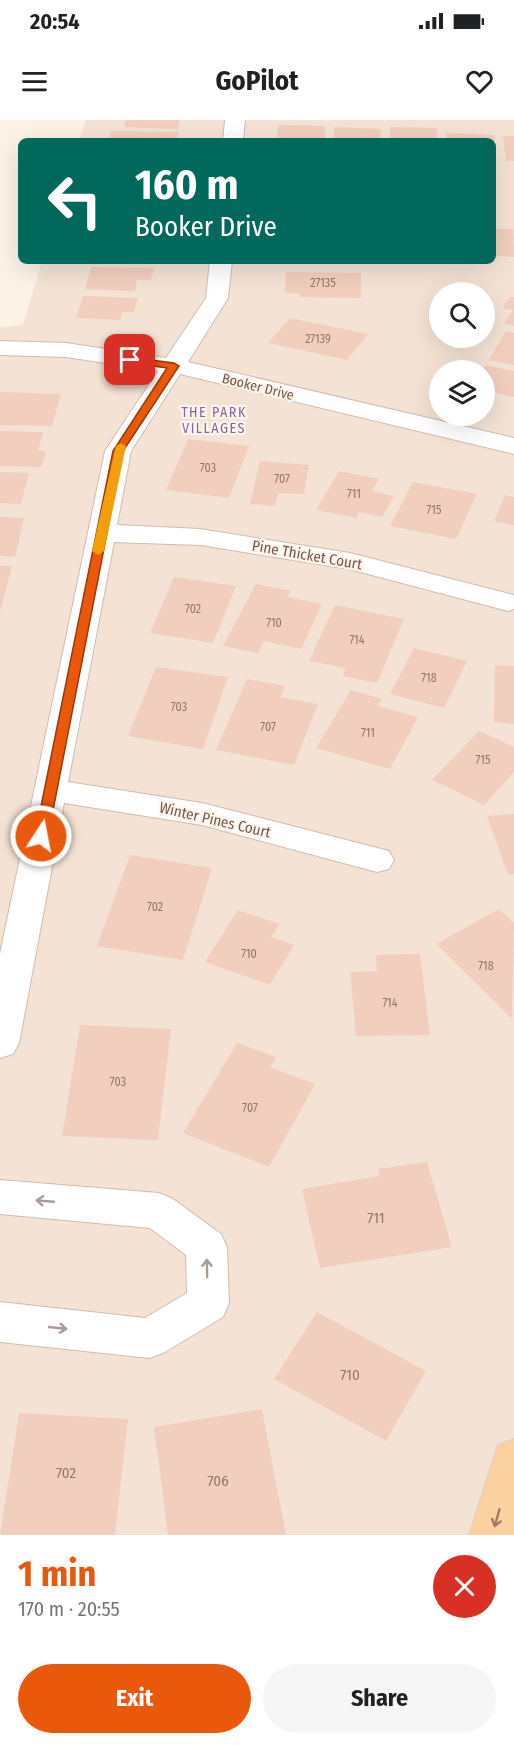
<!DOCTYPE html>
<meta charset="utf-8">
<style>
body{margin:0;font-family:"Fira Sans Condensed",sans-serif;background:#f6f6f6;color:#202124;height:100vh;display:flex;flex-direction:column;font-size:22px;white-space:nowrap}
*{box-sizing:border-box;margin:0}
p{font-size:20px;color:#757577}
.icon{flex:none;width:33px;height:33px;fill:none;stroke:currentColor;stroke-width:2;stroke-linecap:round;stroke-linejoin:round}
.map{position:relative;height:1415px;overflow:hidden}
.sheet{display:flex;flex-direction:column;background:#fff;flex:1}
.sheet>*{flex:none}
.banner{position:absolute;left:18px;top:18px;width:478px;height:126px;border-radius:9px;box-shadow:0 6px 24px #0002;background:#00695c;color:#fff;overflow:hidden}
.fabs{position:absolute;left:429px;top:162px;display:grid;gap:12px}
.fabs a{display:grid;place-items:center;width:66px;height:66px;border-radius:50%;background:#fff;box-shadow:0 6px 24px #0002;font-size:30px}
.pin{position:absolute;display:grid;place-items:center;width:51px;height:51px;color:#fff;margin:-26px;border-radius:12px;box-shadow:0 3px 9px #0006}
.me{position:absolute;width:66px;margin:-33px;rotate:11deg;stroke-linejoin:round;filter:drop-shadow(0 0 4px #0008)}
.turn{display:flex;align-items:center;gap:21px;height:126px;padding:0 18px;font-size:27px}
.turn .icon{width:78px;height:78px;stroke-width:2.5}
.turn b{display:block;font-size:42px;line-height:51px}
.round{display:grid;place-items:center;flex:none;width:63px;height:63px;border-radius:32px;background:#f6f6f6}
.summary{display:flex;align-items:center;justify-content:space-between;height:102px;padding:0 18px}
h1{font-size:36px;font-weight:700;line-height:45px;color:#ea580c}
.button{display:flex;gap:12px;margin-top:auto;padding:12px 18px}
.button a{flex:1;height:69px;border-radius:36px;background:#ea580c;color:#fff;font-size:24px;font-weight:700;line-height:69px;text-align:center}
.button a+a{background:#f6f6f6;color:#202124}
.status{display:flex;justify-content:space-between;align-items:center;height:42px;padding:0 30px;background:#fff;direction:ltr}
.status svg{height:16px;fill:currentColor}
header{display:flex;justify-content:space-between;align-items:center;height:78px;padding:0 18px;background:#fff;font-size:27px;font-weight:700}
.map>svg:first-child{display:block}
.residential{fill:#f4e3d5;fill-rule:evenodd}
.building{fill:#f2cebe}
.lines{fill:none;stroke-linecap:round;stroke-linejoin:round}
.minor-casing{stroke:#d0bbaf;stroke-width:2}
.major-casing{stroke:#d9d0cd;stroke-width:2}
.minor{fill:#fff;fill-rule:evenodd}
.major{fill:#fad19f;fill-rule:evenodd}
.oneway{stroke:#ad9a93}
.oneway2{stroke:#9e7c64}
.route{fill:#ea580c;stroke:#983908;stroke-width:1.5}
.slow{fill:#f59e0b}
.labels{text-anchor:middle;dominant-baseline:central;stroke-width:4.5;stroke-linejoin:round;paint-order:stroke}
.number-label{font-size:12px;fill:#957568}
.far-street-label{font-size:14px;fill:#76574b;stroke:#fff6ed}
.far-neighbourhood-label{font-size:14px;letter-spacing:1.5px;fill:#846699;stroke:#fff6ed}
.street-label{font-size:15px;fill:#76574b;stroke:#fff6ed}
.near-number-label{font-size:15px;fill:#957568}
</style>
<div class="status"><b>20:54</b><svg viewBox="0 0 49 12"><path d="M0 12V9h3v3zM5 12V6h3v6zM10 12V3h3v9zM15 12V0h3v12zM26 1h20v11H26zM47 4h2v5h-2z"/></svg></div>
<header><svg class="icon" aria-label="menu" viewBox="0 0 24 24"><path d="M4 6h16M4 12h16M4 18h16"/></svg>GoPilot<svg class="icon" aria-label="heart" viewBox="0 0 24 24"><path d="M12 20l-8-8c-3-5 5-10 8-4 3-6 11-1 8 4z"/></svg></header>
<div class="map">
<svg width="514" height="1415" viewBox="0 0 514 1415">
<rect width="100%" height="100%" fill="#fcf2e6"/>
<path class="residential" d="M86,0H514V1415H0V207L23,205L42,141H494V21H79ZM440,172H484V218H440ZM440,250H484V296H440Z"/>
<path class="building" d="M126,0H180L177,9L124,7Z
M278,5L325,6V21H277Z
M335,7L381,9L380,21H333Z
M390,7L437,8V21H390Z
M111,11L179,12L177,21H108Z
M446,13L494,15L495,21H447Z
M503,16H514V41H506Z
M494,109H513L514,137L494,136Z
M91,147L154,148L151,160H137L135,171L85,169Z
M286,152L361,153V178L300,177V174L285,173Z
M83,176L138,178L134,192H122L120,200L76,198Z
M510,177H514V206L504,204L513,190L503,188Z
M290,198L368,214L347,240L268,223Z
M506,211L514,213V245L489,240Z
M486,245L514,251V277L484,270V250H482Z
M0,272L61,274L52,306L0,305Z
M0,311L43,312L38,331H46L41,347L0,346Z
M188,319L249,326L229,378L166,370Z
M260,341L309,345L304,374L278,373L275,386L250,384Z
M339,351L379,359L372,371L394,376L382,397L359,392L356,398L316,390Z
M0,352L29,353L21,384L0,383Z
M413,362L477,374L456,419L390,406Z
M505,375L514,377V405L494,401Z
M0,397L24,398L15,437L0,436Z
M0,446H12L1,489H0Z
M174,457L236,466L213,523L150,513Z
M256,464L291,471L287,477L322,484L301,529L264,521L258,533L223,526Z
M335,485L404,499L377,563L343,556L346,548L309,541Z
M414,528L467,541L444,588L390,574Z
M495,545L514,546V604L494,602Z
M156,547L228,557L203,629L128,616Z
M247,559L285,566L280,577L318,584L294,645L216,630Z
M351,570L382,579L378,586L418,597L390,649L316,628Z
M479,611L514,627V652L484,685L432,660Z
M514,694V754L508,755L487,696Z
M130,735L212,748L183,840L97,826Z
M499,789L514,803L512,899L436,824Z
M238,790L279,804L271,817L294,825L270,865L205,842Z
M420,834L430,915L356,916L350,852L377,851L376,835Z
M80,905L171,909L158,1020L62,1016Z
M237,923L276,937L270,947L315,964L269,1047L183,1013Z
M427,1042L452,1127L320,1148L302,1069L379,1056L378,1049Z
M317,1192L426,1251L386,1321L274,1259Z
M262,1289L286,1415H168L154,1307Z
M19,1293L128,1299L115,1415H0Z"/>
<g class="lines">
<g class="minor-casing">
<path id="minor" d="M225,0H245L243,21H223Z
M210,141H232L228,178L188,242L514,318V334L180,254L131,331L117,405L200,409L350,433L514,475V489L508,491L349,449L200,425L114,422L68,662L202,683L389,731L394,740L389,749L377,752L202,705L64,683L19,923L13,934L0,938V834L105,331L158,251L66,237L0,235V221L66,223L166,238L206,178Z
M0,1060L159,1073L173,1079L221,1114L227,1127L229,1183L223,1197L165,1232L150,1238L0,1222V1182L145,1198L187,1173L186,1135L150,1108L0,1094Z"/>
</g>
<g class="major-casing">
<path id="major" d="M514,1319V1415H469L498,1325Z"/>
</g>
<use href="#minor" class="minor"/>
<use href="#major" class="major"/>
</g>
<defs><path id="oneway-shaft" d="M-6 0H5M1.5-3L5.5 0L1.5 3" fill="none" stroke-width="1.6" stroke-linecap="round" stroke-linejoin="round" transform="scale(1.5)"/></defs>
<g class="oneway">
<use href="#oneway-shaft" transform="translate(45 1081) rotate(-175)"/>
<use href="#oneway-shaft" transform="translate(207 1148) rotate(-91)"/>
<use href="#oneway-shaft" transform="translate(58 1208) rotate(6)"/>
</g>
<use class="oneway2" href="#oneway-shaft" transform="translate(497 1398) rotate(106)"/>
<path class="route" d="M127,237L174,243L179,246L123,331L48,716L41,721L35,716L113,331L167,248L127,242Z"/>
<path class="slow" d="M121,323L126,326L104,431L98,435L92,431L116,326Z"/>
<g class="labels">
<g class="number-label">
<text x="323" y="163">27135</text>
<text x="318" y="219">27139</text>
<text x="208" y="348">703</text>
<text x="282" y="359">707</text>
<text x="354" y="374">711</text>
<text x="434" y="390">715</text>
<text x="193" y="489">702</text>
<text x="274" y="503">710</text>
<text x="357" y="520">714</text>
<text x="429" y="558">718</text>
<text x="179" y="587">703</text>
<text x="268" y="607">707</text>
<text x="368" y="613">711</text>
<text x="483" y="640">715</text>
<text x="155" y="787">702</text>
<text x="249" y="834">710</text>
<text x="486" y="846">718</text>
<text x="390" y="883">714</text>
<text x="118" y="962">703</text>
<text x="250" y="988">707</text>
</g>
<g class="far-street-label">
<text transform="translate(258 267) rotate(14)">Booker Drive</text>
</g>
<g class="far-neighbourhood-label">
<text x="214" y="292">THE PARK<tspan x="214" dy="16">VILLAGES</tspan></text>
</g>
<g class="street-label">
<text transform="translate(307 435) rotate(10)">Pine Thicket Court</text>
<text transform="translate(215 700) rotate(13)">Winter Pines Court</text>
</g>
<g class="near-number-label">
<text x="376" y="1098">711</text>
<text x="350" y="1255">710</text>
<text x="66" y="1353">702</text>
<text x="218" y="1361">706</text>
</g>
</g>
</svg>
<div class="fabs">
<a><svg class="icon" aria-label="search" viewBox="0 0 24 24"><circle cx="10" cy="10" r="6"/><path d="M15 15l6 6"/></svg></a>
<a><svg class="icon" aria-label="layers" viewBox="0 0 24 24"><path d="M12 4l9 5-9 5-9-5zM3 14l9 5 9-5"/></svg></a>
</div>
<div class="pin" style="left:130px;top:240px;background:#d93025"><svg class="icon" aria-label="arrive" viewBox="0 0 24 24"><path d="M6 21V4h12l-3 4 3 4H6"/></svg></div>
<svg class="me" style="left:41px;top:716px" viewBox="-20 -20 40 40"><circle r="17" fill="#ea580c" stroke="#fff" stroke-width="3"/><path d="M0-11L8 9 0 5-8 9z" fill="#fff"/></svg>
<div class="banner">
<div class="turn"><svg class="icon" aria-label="left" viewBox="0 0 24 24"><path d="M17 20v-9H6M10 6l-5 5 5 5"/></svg><div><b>160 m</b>Booker Drive</div></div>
</div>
</div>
<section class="sheet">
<div class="summary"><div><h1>1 min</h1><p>170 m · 20:55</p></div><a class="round" style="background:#d93025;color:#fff"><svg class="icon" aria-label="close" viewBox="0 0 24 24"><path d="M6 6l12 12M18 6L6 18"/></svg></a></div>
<div class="button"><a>Exit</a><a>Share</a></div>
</section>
